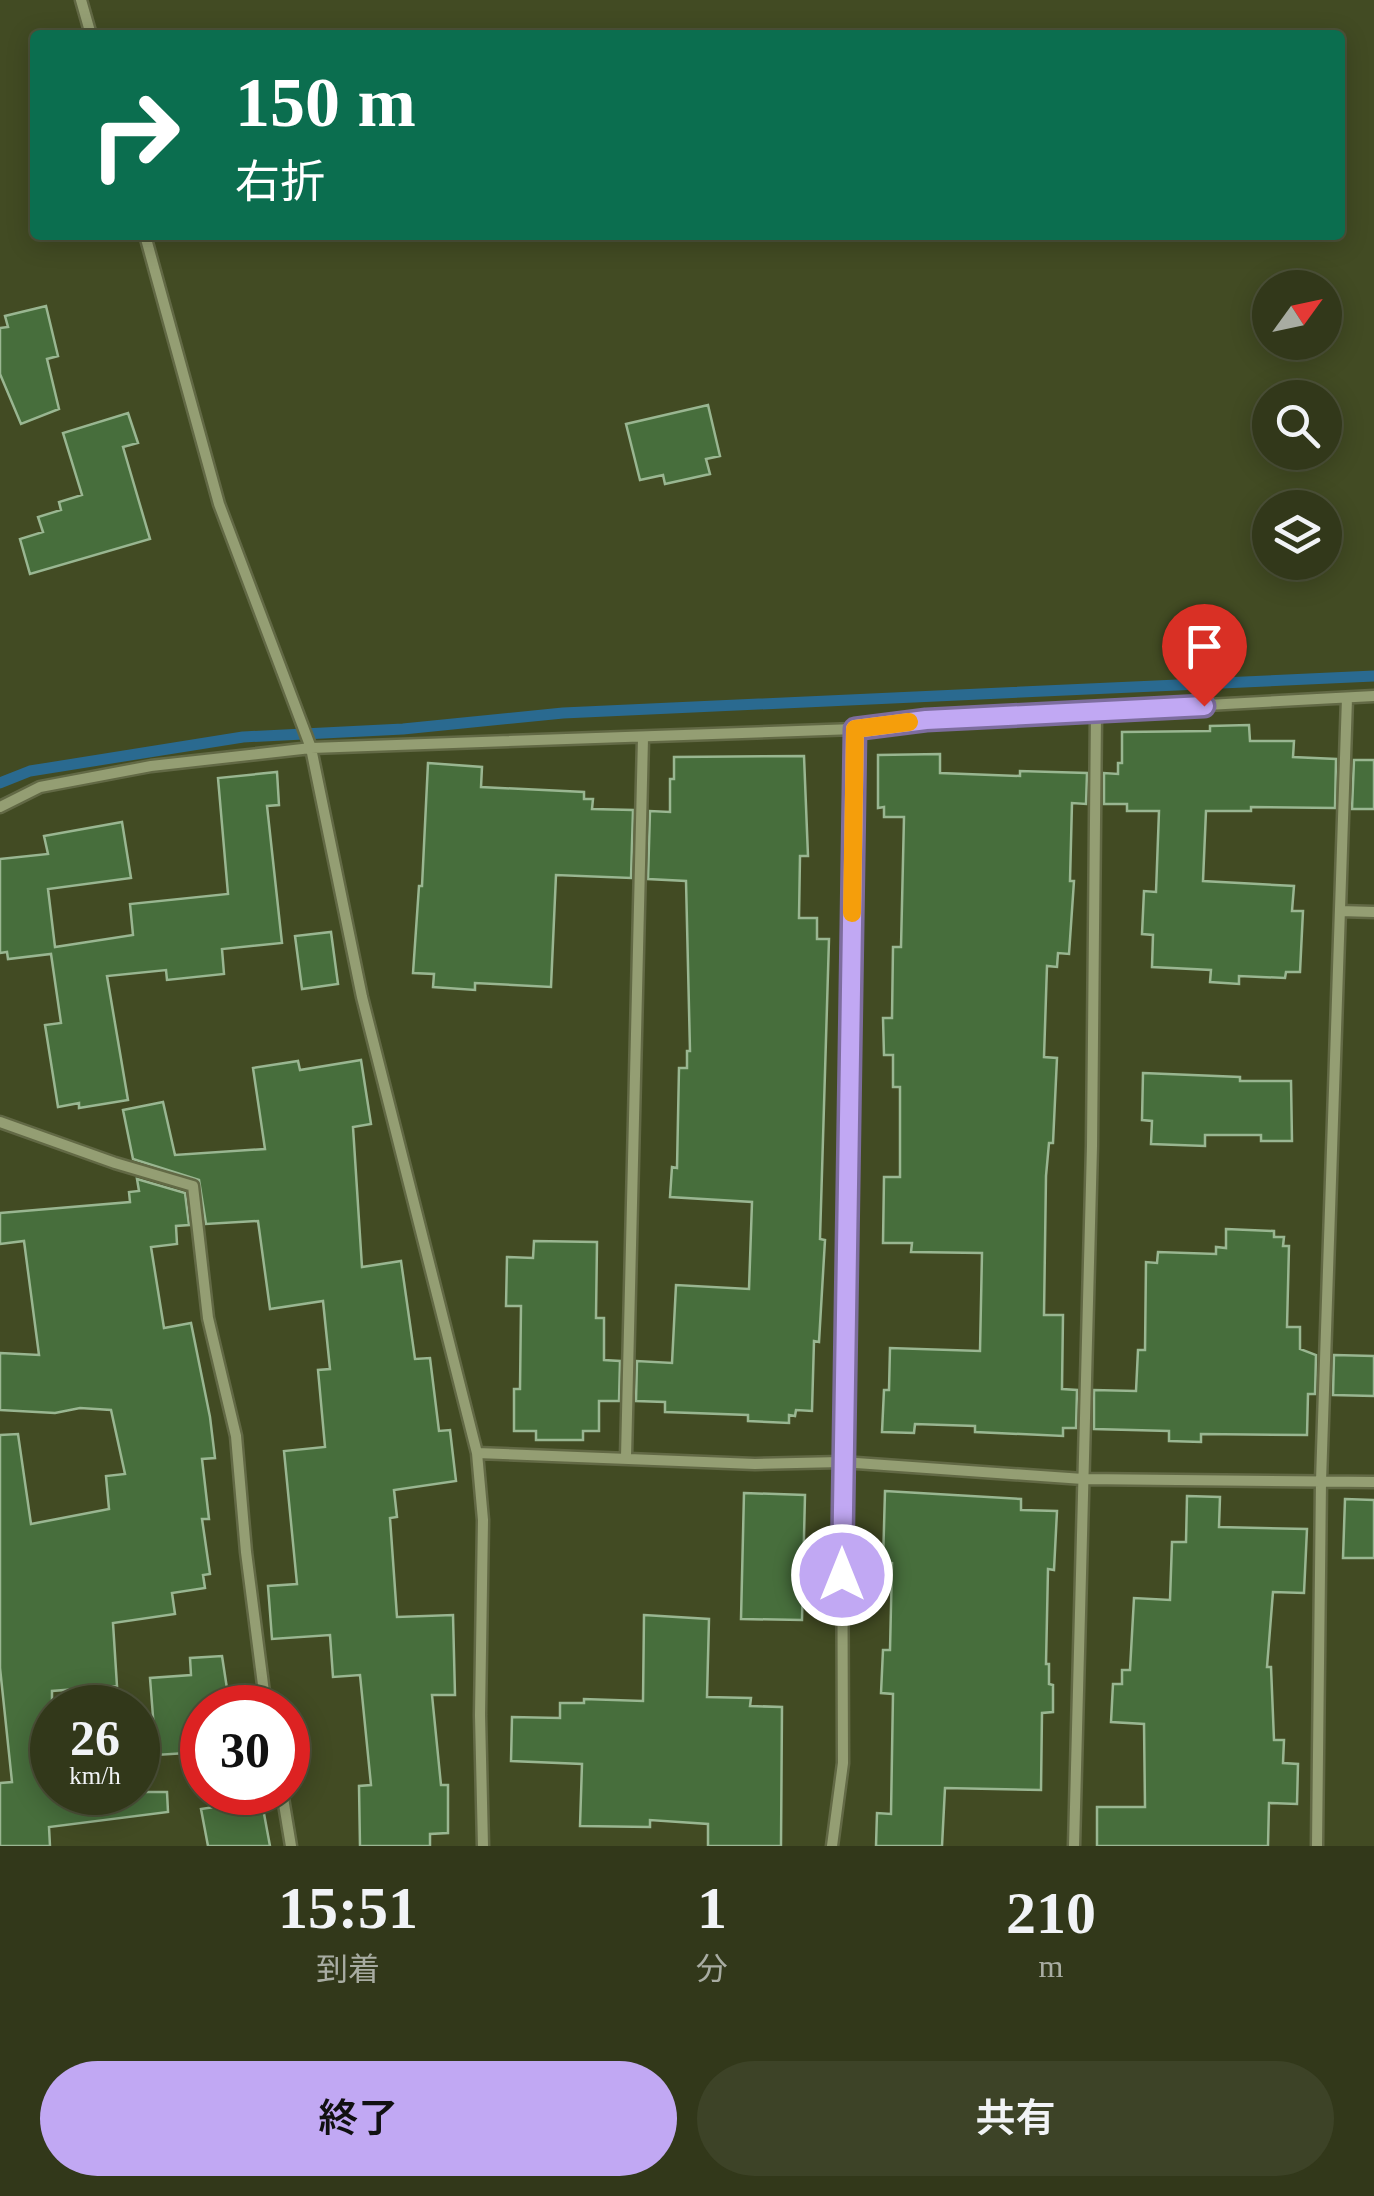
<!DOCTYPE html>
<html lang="ja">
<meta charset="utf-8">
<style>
body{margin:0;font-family:"Times New Roman","Noto Sans JP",serif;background:#3d4327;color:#f1f3f6;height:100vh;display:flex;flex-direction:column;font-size:38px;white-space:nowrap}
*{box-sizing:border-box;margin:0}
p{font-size:32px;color:#a8aca2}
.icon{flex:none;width:55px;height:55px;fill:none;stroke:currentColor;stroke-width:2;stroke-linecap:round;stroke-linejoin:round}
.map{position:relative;height:1846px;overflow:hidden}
.details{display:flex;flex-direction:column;background:#32381a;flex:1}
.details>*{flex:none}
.banner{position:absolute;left:30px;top:30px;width:1315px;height:210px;border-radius:10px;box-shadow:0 5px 25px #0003,0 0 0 2px #4d5239;background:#0b6e4f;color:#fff;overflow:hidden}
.needle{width:65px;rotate:57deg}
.tools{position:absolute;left:1252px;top:270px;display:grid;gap:20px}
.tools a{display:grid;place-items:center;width:90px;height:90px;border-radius:50%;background:#32381a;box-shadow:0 5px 25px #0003,0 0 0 2px #4d5239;font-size:50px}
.speed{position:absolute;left:30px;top:1685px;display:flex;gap:20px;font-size:50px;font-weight:700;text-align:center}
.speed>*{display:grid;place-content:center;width:130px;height:130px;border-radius:50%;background:#32381a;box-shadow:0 5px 25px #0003,0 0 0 2px #4d5239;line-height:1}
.speed small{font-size:25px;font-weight:400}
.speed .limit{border:15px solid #d22;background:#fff;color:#111}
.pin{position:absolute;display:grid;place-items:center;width:85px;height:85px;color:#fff;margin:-102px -42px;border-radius:50% 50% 50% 0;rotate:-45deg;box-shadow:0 0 10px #0007}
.pin .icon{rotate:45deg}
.me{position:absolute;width:110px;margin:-55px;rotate:0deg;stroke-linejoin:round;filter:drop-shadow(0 0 8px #0008)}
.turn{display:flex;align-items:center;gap:35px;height:210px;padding:0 40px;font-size:45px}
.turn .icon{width:130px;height:130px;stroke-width:2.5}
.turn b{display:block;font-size:70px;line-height:85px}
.eta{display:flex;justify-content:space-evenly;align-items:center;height:170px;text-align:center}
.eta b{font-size:60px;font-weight:600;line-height:70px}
.primary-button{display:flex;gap:20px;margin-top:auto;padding:20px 40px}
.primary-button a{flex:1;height:115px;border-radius:60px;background:#c1a8f3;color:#111;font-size:40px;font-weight:600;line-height:115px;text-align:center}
.primary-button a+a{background:#3d4327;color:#f1f3f6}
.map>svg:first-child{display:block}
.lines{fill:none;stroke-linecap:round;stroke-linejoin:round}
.stream{stroke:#2a6a90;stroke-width:11}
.building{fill:#476e3c;stroke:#99b691;stroke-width:2.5}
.minor-casing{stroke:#626945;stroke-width:15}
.minor{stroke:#949e73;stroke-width:10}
.route-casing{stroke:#7d6d9e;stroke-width:25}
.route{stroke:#c1a8f3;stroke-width:18}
.slow{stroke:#f59e0b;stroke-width:18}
</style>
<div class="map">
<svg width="1374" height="1846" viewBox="0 0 1374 1846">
<rect width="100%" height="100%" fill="#424b23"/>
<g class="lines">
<path class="stream" d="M0,783L30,771L243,737L403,729L563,713L1374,676"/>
</g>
<path class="building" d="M46,306L58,356L47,359L59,409L21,424L0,374V328L8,327L5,316Z
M708,405L720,456L706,459L710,474L665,484L663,475L640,480L626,424Z
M128,413L138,443L123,447L150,539L30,574L20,539L43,532L38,517L61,510L59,502L82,495L63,433Z
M1249,725L1250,741H1294L1293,757L1336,759L1335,808L1251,807V811H1206L1203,881L1294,886L1292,911H1303L1300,972H1286L1285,978L1239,976V984L1210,982L1211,970L1152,967L1153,935L1142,934L1144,891L1156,892L1159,811H1127V804H1104V773L1118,774V763H1122V732L1210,731V726Z
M940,754V773L1020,776V771L1087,773L1086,804L1072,803L1070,881H1074L1069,954L1058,953L1057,967L1047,966L1044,1057L1057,1058L1053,1143H1049L1046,1176L1044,1315H1063L1062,1389L1077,1390L1076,1428H1063V1436L975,1432V1426L915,1424L914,1433L882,1432L884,1390H889L890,1348L980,1351L982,1253L911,1252L912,1243H883L884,1177H900V1087H893V1055H884L883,1018H892L893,947H901L904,817H884V807L878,808V755Z
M804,756L808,856H800L799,918H817V939H829L820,1239L825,1240L819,1342L814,1341L812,1411L796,1410L795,1416L789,1415V1423L748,1421V1415L665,1412V1402L636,1401L637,1361L672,1363L676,1285L749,1289L752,1202L670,1197L672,1167L677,1168L679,1068H687V1051H690L686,881L648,879L650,811L670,812V779H674V757Z
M1354,760H1374V809H1352Z
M428,763L482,767L481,787L584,792V799H593L592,809L633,810L631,878L556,875L551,987L475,983V990L433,987L434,974L413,973L419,886H422Z
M277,772L279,805L267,806L282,943L222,949L224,974L167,980L166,970L107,976L128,1100L79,1108V1103L58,1107L45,1025L61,1023L51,954L8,959L7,952L0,953V859L48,854L44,836L122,822L131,878L48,889L55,947L133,935L130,904L228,894L218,778Z
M331,932L338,984L302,989L295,936Z
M361,1060L371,1124L353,1127L362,1267L401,1261L415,1359L430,1358L439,1431L450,1430L456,1481L394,1490L397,1517L390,1518L397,1617L453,1615L455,1695H432L441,1785H448V1833L430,1834V1846H360L359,1786L371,1785L360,1675L333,1677L330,1635L272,1639L268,1586L297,1584L284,1451L325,1447L318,1370L330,1369L323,1301L270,1309L258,1221L206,1224L199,1180L133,1159L123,1110L163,1102L175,1155L265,1149L253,1068L298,1061L300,1070Z
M1143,1073L1240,1077V1081H1291L1292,1141H1261V1135H1205V1146L1151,1144L1152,1121L1142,1120Z
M137,1179L185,1193L189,1225L176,1226L177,1244L151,1247L164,1328L191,1323L210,1417L215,1458L202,1459L209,1519H202L210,1574L203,1575L205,1588L172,1593L175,1614L113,1623L117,1686L52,1691V1792H167L168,1812L49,1827L50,1846H0V1783L12,1782L0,1668V1435L18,1434L31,1524L109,1509L106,1476L125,1474L111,1410L80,1408L55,1413L0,1410V1353L39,1355L24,1241L0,1244V1213L130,1202L129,1192L139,1191Z
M1226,1229L1274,1231V1237H1284L1283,1246H1289L1287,1327H1300V1349L1316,1355L1315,1394H1308L1307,1435L1201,1434V1442L1169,1441V1431L1094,1429V1390L1136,1391L1138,1350H1145L1146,1262L1157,1263L1158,1252L1216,1254V1247L1226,1248Z
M534,1241L597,1242L596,1318H604V1360L620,1361L619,1401H599V1431H583V1440H536V1431H514V1389H520L521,1306H506L507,1257L533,1258Z
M1334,1355L1374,1356V1396L1333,1395Z
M885,1491L1021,1499V1510L1057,1511L1054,1570L1048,1569L1046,1664H1049V1684L1053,1685V1712L1042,1713L1041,1790L945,1788L942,1846H876L877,1813L891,1814L893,1694L881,1693L883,1650H890L892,1563L883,1562Z
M744,1493L805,1495L802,1620L741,1619Z
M1187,1496L1220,1497L1219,1527L1307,1529L1304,1593L1273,1592L1267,1667H1271L1274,1740H1284L1283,1763L1298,1764L1297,1804L1269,1803L1268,1846H1097V1807H1145L1144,1724L1111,1722L1113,1684H1122V1670H1130L1134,1598L1170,1600L1172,1542H1186Z
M1345,1499L1374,1500V1558H1343Z
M644,1615L709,1619L707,1697L751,1698L750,1706L782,1707L781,1846H708V1824L650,1820V1827L580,1826L582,1764L511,1761L512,1717L560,1718V1703H584V1699L643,1701Z
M222,1656L230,1708H202V1752L156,1755L150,1678L191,1675L190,1658Z
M234,1792H260L270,1846H208L201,1809L221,1806L219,1795Z"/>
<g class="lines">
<g class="minor-casing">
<path id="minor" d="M81,0L91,35
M145,235L219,504L311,748L362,997L477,1453L483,1520L480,1715L483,1846
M0,807L40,787L151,766L311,748L855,729L925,720L1374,696
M1340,911L1374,912
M0,1122L115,1163L193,1186L208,1318L236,1436L246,1552L266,1708
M477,1453L755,1464L842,1462L1083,1479L1374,1482
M626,1457L643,738
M282,1792L291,1846
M832,1846L843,1763L842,1462L855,729
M1074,1846L1092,1146L1096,713
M1317,1846L1321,1481L1347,698"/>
</g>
<use href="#minor" class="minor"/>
</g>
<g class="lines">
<g class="route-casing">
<path id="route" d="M842,1575L855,729L926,720L1204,706"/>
</g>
<use href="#route" class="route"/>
<path class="slow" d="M852,913L855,729L909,722"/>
</g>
</svg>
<div class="tools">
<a><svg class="needle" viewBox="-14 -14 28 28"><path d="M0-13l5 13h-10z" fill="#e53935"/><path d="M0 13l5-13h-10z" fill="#a8aca2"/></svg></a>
<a><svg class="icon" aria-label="search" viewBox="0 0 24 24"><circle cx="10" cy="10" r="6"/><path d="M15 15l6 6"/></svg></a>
<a><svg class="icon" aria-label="layers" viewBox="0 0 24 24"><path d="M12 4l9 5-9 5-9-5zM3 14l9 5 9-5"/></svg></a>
</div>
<div class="speed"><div>26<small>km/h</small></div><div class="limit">30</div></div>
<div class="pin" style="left:1204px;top:706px;background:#d93025"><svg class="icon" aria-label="arrive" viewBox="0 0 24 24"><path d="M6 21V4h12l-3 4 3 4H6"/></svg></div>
<svg class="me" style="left:842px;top:1575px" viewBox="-20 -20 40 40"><circle r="17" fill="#c1a8f3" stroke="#fff" stroke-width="3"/><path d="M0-11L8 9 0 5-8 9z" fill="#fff"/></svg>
<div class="banner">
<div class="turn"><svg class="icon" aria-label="right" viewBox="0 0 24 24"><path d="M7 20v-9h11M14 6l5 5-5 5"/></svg><div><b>150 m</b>右折</div></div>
</div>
</div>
<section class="details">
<div class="eta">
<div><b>15:51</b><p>到着</p></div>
<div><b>1</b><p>分</p></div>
<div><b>210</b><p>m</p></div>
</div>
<div class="primary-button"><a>終了</a><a>共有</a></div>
</section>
